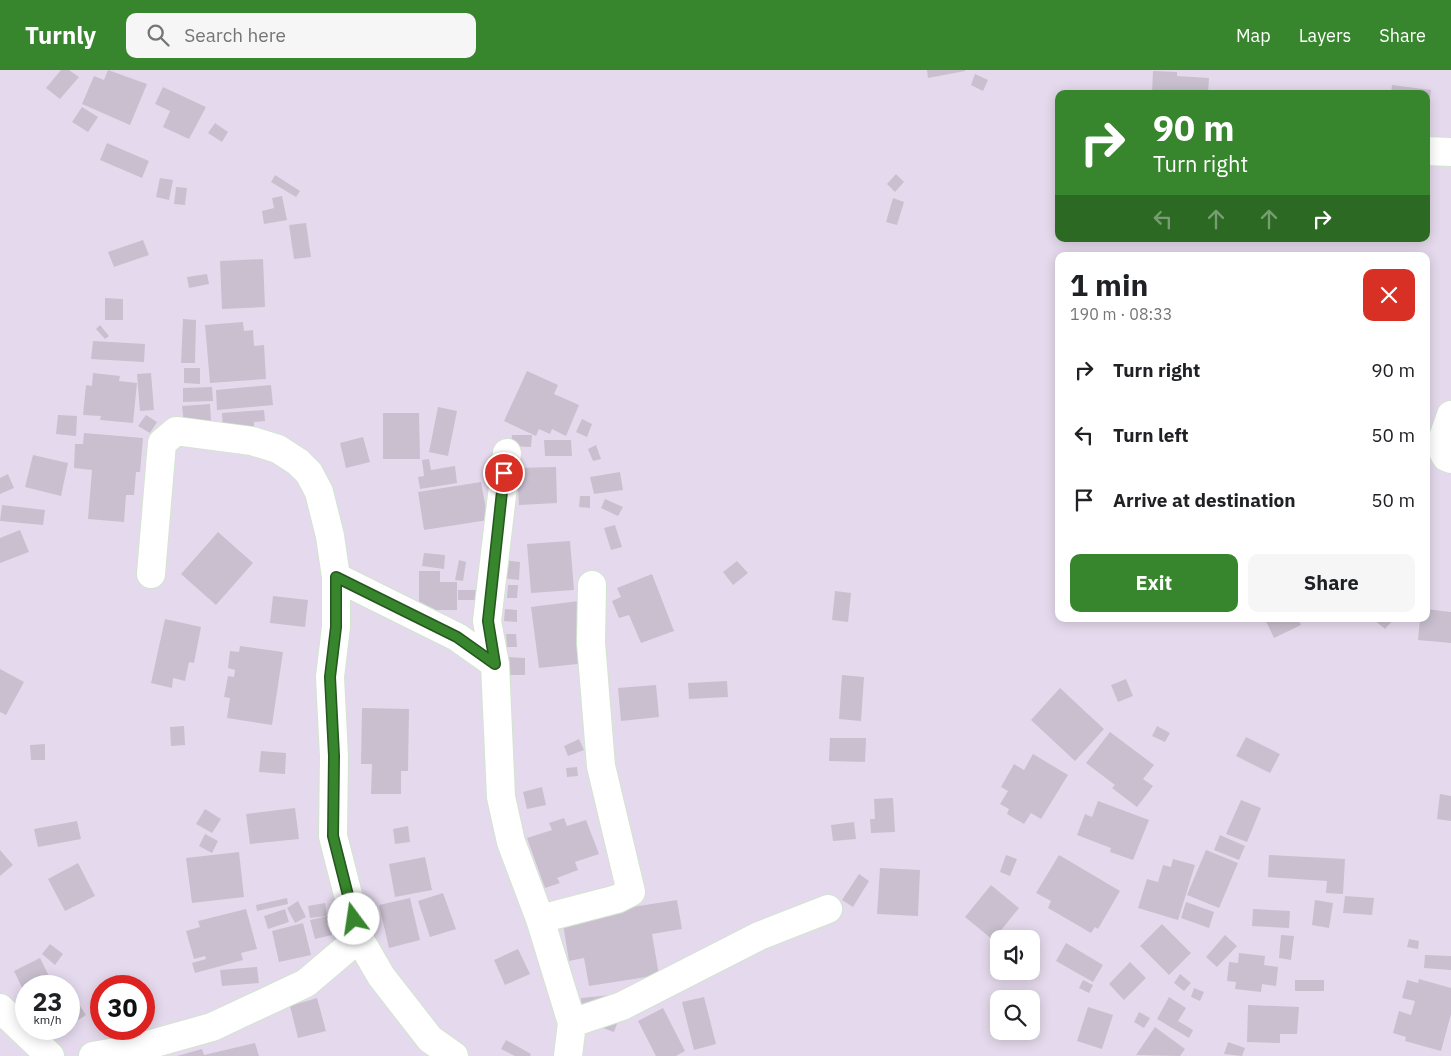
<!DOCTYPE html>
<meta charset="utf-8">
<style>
body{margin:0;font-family:"IBM Plex Sans",sans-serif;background:#f6f6f6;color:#202124;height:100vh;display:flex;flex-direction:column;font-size:19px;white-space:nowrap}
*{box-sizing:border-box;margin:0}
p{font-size:16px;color:#757577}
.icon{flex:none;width:28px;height:28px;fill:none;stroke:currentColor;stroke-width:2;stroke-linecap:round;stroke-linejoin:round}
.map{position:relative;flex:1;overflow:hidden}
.details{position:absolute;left:1055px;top:182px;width:375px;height:370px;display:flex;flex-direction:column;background:#fff;border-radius:10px;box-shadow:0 2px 12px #0003}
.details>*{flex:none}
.banner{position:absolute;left:1055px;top:20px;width:375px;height:152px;border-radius:10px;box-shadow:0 2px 12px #0003;background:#37852c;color:#fff;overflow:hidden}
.controls{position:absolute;left:990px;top:860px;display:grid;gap:10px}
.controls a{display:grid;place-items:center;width:50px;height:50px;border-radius:10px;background:#fff;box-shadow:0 2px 12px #0003;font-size:25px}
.speed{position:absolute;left:15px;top:905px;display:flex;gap:10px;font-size:25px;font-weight:700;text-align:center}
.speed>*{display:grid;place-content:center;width:65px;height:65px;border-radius:50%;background:#fff;box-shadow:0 2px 12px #0003;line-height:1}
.speed small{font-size:12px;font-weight:400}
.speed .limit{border:8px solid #d22;background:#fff;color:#111}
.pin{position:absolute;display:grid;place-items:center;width:42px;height:42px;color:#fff;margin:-21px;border:2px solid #fff;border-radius:50%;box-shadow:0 1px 5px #0007}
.me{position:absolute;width:55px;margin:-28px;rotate:346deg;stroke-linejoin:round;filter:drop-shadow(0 0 4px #0008)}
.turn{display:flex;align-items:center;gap:18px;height:105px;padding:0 15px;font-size:22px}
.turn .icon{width:65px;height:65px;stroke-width:2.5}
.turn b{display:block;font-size:35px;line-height:42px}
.lanes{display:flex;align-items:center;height:48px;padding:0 15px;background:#0003;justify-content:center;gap:25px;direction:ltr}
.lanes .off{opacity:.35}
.round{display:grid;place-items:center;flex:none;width:52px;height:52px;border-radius:10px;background:#f6f6f6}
.head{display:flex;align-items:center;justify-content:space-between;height:85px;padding:0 15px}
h1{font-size:30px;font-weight:800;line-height:38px}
.button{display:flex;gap:10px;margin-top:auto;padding:10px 15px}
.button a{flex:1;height:58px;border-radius:10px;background:#37852c;color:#fff;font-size:20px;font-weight:800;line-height:58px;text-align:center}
.button a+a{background:#f6f6f6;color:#202124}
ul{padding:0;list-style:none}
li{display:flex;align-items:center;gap:15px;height:65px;padding:0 15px}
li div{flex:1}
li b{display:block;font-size:19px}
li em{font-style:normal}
header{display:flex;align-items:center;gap:30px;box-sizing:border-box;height:70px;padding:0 25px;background:#37852c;color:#fff}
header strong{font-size:24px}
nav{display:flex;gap:28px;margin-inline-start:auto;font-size:18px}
.search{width:350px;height:45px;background:#f6f6f6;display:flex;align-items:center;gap:12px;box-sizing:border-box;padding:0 18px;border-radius:10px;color:#757577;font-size:19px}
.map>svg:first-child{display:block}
.building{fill:#c9bfce}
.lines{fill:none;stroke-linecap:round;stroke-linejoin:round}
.minor-casing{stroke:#d2e4cf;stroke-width:30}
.minor{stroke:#fff;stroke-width:28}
.route-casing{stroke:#24561d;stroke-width:12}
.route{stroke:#37852c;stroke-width:9}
</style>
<header>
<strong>Turnly</strong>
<div class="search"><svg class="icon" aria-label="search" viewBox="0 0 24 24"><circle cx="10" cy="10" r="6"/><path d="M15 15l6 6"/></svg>Search here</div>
<nav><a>Map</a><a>Layers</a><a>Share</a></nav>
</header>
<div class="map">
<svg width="1451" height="986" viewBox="0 0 1451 986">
<rect width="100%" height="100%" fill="#e5daed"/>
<path class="building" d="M61,0H69L79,7L60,29L46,18Z
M108,0L147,14L130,55L82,34L94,6L104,10Z
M927,0H965V1L928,8Z
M1153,1L1177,2V6L1209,8L1208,24H1152Z
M975,4L988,10L983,21L971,15Z
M1392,15L1431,20L1429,38L1426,37V24H1391Z
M163,17L206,37L189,69L163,57L170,41L155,34Z
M82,37L98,47L88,62L72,52Z
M215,53L228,62L222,72L208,63Z
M107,73L149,91L142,108L100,90Z
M896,104L904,112L895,122L887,114Z
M275,105L300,121L296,127L271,112Z
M160,108L173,110L169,130L156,127Z
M176,117L187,118L185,135L174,134Z
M282,126L287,150L264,154L262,141L274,138L272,128Z
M893,128L904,132L897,155L886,152Z
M306,153L311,187L294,189L289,155Z
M143,170L149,185L114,197L108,182Z
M263,189L265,237L222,239L220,191Z
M207,204L209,214L189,218L187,207Z
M105,228L123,229V250H105Z
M183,249L196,250L195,293H181Z
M243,252L244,261L253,260L254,276L264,275L266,309L210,313L205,255Z
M100,255L109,266L105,269L96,259Z
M93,271L145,274L144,292L91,289Z
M184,298H200V314L184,313Z
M527,301L558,315L554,324L579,335L566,366L552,359L550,364L539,359L536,366L504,351Z
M93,303L120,306L119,311L137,313L133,353L100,350L101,346L83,345L86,315L92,316Z
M151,303L154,340L140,341L137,304Z
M271,315L273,335L217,340L216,320Z
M212,317L213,331L183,332V318Z
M210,334L211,351L184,353L182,336Z
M438,337L457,341L448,386L429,382Z
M264,340L265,351L254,352V358L223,361L222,343Z
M383,343H419L420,389H383Z
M58,345L77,346L76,366L56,364Z
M146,345L157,352L150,363L138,356Z
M582,349L592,354L587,367L576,362Z
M84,363L143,368L140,402H136L134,425H126L124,452L88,449L92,400L74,398L75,374H83Z
M512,365H532L531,377L511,376Z
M363,367L370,392L346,398L340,373Z
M544,370H571L572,386H545Z
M596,375L601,389L593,391L588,379Z
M33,385L68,393L61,426L25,417Z
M429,389L431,400L455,396L457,413L420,419L418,407L424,406L422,390Z
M556,397L557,433L519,435L517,398Z
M620,402L623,420L594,424L590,407Z
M8,404L14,418L0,424V408Z
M481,412L488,450L424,460L418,422Z
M580,426H590V438L579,437Z
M605,429L623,437L618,446L601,438Z
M2,435L45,440L43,455L0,451Z
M615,455L622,477L611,480L604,458Z
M20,460L29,482L0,493V468Z
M218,462L253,493L216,535L181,504Z
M570,471L574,520L531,523L527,474Z
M424,483L445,485L444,499L422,496Z
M459,490L466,492L463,511L455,510Z
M504,490L520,492L519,510L502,508Z
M737,491L748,503L733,515L723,502Z
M419,501H440V512H457V540H419Z
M652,504L674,561L641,573L629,545L619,548L612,531L621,527L617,518Z
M508,515H518L517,528H507Z
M458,520H485V530H458Z
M835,521L851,523L848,552L832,550Z
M273,526L308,530L305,557L270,553Z
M579,531L587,593L539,598L531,537Z
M505,539L517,540V552L504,551Z
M1426,539L1451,542V573L1418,570L1420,549H1426Z
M165,549L201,557L194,593L189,592L185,611L173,608L172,618L151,613Z
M1265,549H1298L1301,555L1274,568Z
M1373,549H1394L1385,559Z
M506,564H516L517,577H507Z
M240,576L283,582L272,655L227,648L230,628L224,627L228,606L234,607L235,600L228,598L230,581L239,582Z
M507,587L525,588V605H507Z
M0,599L24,612L6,645L0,642Z
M842,605L864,607L861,651L839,649Z
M1126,609L1133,626L1118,632L1111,615Z
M727,611L728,627L689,629L688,613Z
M656,615L659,647L621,651L618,618Z
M1060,618L1104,659L1075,691L1031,650Z
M362,638L409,639L408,701H401V724H371L372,694H361Z
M184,656L185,675L171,676L170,657Z
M1157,656L1170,663L1165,672L1152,666Z
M1110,662L1154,695L1143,709L1153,716L1137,737L1112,718L1115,715L1086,693Z
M1246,667L1280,684L1270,703L1236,686Z
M830,668H866L865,692L829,691Z
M579,669L584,680L568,686L564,676Z
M45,674V690H31L30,675Z
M261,681L286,683L285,704L259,702Z
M1033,684L1068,705L1041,749L1031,743L1024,754L1007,744L1009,739L1000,734L1008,721L1001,717L1014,694L1024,700Z
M577,697L578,706L567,707L566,698Z
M542,717L546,735L527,739L523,722Z
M1440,724L1451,726V751L1437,749Z
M893,728L895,762L871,763L870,749H875L874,729Z
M1241,730L1261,738L1247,772L1226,764Z
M1098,731L1149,750L1133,790L1110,782L1111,778L1077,765L1085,744L1092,747Z
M295,738L299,769L250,774L246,744Z
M205,739L221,749L212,763L196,754Z
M564,748L567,756L586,750L599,784L575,792L578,800L557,808L560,813L545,818L527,768L552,760L549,753Z
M77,751L81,769L38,777L34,759Z
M854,752L856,769L833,771L831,755Z
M408,756L410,772L395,774L393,759Z
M205,764L218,771L212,783L199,776Z
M1220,765L1245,776L1239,790L1214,780Z
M0,780L13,795L0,806Z
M1206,780L1238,793L1219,838L1187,825Z
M239,782L244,827L192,833L186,788Z
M1006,785L1017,789L1010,806L1000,802Z
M1059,785L1120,821L1098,859L1095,857L1091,863L1048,838L1051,831L1036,823Z
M1269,785L1345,789L1343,824L1326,823L1327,811L1268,807Z
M425,787L432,820L395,827L389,794Z
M1173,789L1195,795L1178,850L1138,838L1147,809L1158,812L1163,795L1171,797Z
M78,793L95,826L65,841L48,809Z
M880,798L920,800L918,846L877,844Z
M859,804L869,811L853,837L842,830Z
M991,815L1019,838L993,870L965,847Z
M443,823L456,859L430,867L418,831Z
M1345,826L1374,828L1372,845L1343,843Z
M287,828L288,834L257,841L256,835Z
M410,828L420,870L389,878L379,835Z
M677,830L682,859L652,864L659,905L589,916L584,888L569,891L562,848Z
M1315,830L1333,833L1329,858L1312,855Z
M298,831L306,847L295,853L287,838Z
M1186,832L1214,842L1209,858L1181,848Z
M325,833L327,846L310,848L308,836Z
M246,839L257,879L241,883L243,890L195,903L192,893L206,889L205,886L194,889L186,861L200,857L198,851Z
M285,839L289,852L268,859L264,846Z
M1253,839L1290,841L1289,858L1252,856Z
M328,846L332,865L315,869L310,850Z
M303,853L311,885L279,892L272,861Z
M1162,854L1191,883L1169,905L1140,876Z
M1225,865L1237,876L1217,897L1206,887Z
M1281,865L1294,866L1291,890L1279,888Z
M1409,869L1419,871L1418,879L1407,877Z
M1066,873L1103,895L1093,912L1056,891Z
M50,874L63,884L55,895L42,884Z
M518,879L530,904L505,915L494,890Z
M1239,883L1265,886L1264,895L1278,897L1276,916L1262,914L1261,922L1235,919L1236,912L1227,911L1229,892L1238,893Z
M1425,885L1451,886V900L1424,898Z
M40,888L54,916H26V926L14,901Z
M1130,892L1146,908L1124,930L1109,914Z
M257,897L259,913L222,916L220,900Z
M1180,904L1191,913L1184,921L1174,913Z
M1419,909L1451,918V944L1441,981L1405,971L1406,967L1393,963L1399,941L1411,945L1415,931L1402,928L1407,910L1418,913Z
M1083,910L1093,915L1089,923L1079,918Z
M1295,910H1324V921H1295Z
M1194,918L1204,922L1200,931L1191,927Z
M69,919L86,945L69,956Z
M612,925L613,936L582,939L581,928Z
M704,927L716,974L694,980L682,932Z
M1169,927L1186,938L1178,951L1193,960L1189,968L1157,949Z
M317,928L326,961L298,968L290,936Z
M1248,935L1299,937L1297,964H1280V973L1247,972Z
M1088,937L1113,945L1102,979L1077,971Z
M663,938L685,981L676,986H656L638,951Z
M1139,942L1150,948L1144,958L1134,952Z
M618,951L614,962L600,957Z
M1155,957L1185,979L1180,986L1136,985Z
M506,970L531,984L530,986H515L501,979Z
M1228,972L1245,978L1242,986L1224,984Z
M255,973L259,986H177L202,979L204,985Z"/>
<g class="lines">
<g class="minor-casing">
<path id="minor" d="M1426,81L1451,82
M1451,345L1440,376L1446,387L1451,389
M507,383L487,551L495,594L501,727L511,772L540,849L572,953L568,986
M151,504L162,373L176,361L252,371L278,379L298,392L309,403L319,422L330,466L336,507V557L330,607L334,686L333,766L359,868L381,906L430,969L454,986
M336,507L457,567L495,594
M540,849L617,829L631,822L601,696L591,573L592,515
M0,938L50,986
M572,953L622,936L759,866L828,839
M93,986L137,978L212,957L306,913L359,868"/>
</g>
<use href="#minor" class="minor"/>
</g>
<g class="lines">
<g class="route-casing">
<path id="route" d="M354,849L333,766L334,686L330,607L336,557V507L457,567L495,594L488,551L504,403"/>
</g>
<use href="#route" class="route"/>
</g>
</svg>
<div class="controls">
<a><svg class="icon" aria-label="sound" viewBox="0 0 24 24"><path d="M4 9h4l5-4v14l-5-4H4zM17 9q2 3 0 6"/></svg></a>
<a><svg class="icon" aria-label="search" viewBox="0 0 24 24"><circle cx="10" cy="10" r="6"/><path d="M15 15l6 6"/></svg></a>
</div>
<div class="speed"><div>23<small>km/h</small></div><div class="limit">30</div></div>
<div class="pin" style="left:504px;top:403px;background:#d93025"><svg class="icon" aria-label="arrive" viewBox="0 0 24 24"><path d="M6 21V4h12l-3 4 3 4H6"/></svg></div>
<svg class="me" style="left:354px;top:849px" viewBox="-20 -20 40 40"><circle r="19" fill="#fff"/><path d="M0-13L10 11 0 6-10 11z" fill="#37852c"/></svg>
<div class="banner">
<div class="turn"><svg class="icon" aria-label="right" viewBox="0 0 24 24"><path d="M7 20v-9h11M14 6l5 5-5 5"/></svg><div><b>90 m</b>Turn right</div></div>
<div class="lanes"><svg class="icon off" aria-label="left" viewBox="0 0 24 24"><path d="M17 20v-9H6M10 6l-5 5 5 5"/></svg><svg class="icon off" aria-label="ahead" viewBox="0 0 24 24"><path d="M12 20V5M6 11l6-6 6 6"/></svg><svg class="icon off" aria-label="ahead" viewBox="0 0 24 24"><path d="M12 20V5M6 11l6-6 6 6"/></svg><svg class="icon" aria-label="right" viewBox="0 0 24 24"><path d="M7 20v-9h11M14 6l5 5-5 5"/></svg></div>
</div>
<section class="details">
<div class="head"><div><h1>1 min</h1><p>190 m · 08:33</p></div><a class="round" style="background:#d93025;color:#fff"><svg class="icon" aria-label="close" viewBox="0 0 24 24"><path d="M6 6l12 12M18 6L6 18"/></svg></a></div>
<ul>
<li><svg class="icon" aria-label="right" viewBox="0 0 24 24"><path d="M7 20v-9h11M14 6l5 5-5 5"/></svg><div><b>Turn right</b></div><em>90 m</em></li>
<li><svg class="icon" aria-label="left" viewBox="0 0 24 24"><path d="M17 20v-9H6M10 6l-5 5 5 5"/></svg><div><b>Turn left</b></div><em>50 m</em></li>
<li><svg class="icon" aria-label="arrive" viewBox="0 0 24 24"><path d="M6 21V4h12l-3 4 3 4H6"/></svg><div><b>Arrive at destination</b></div><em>50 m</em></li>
</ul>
<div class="button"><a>Exit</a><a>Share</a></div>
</section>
</div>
